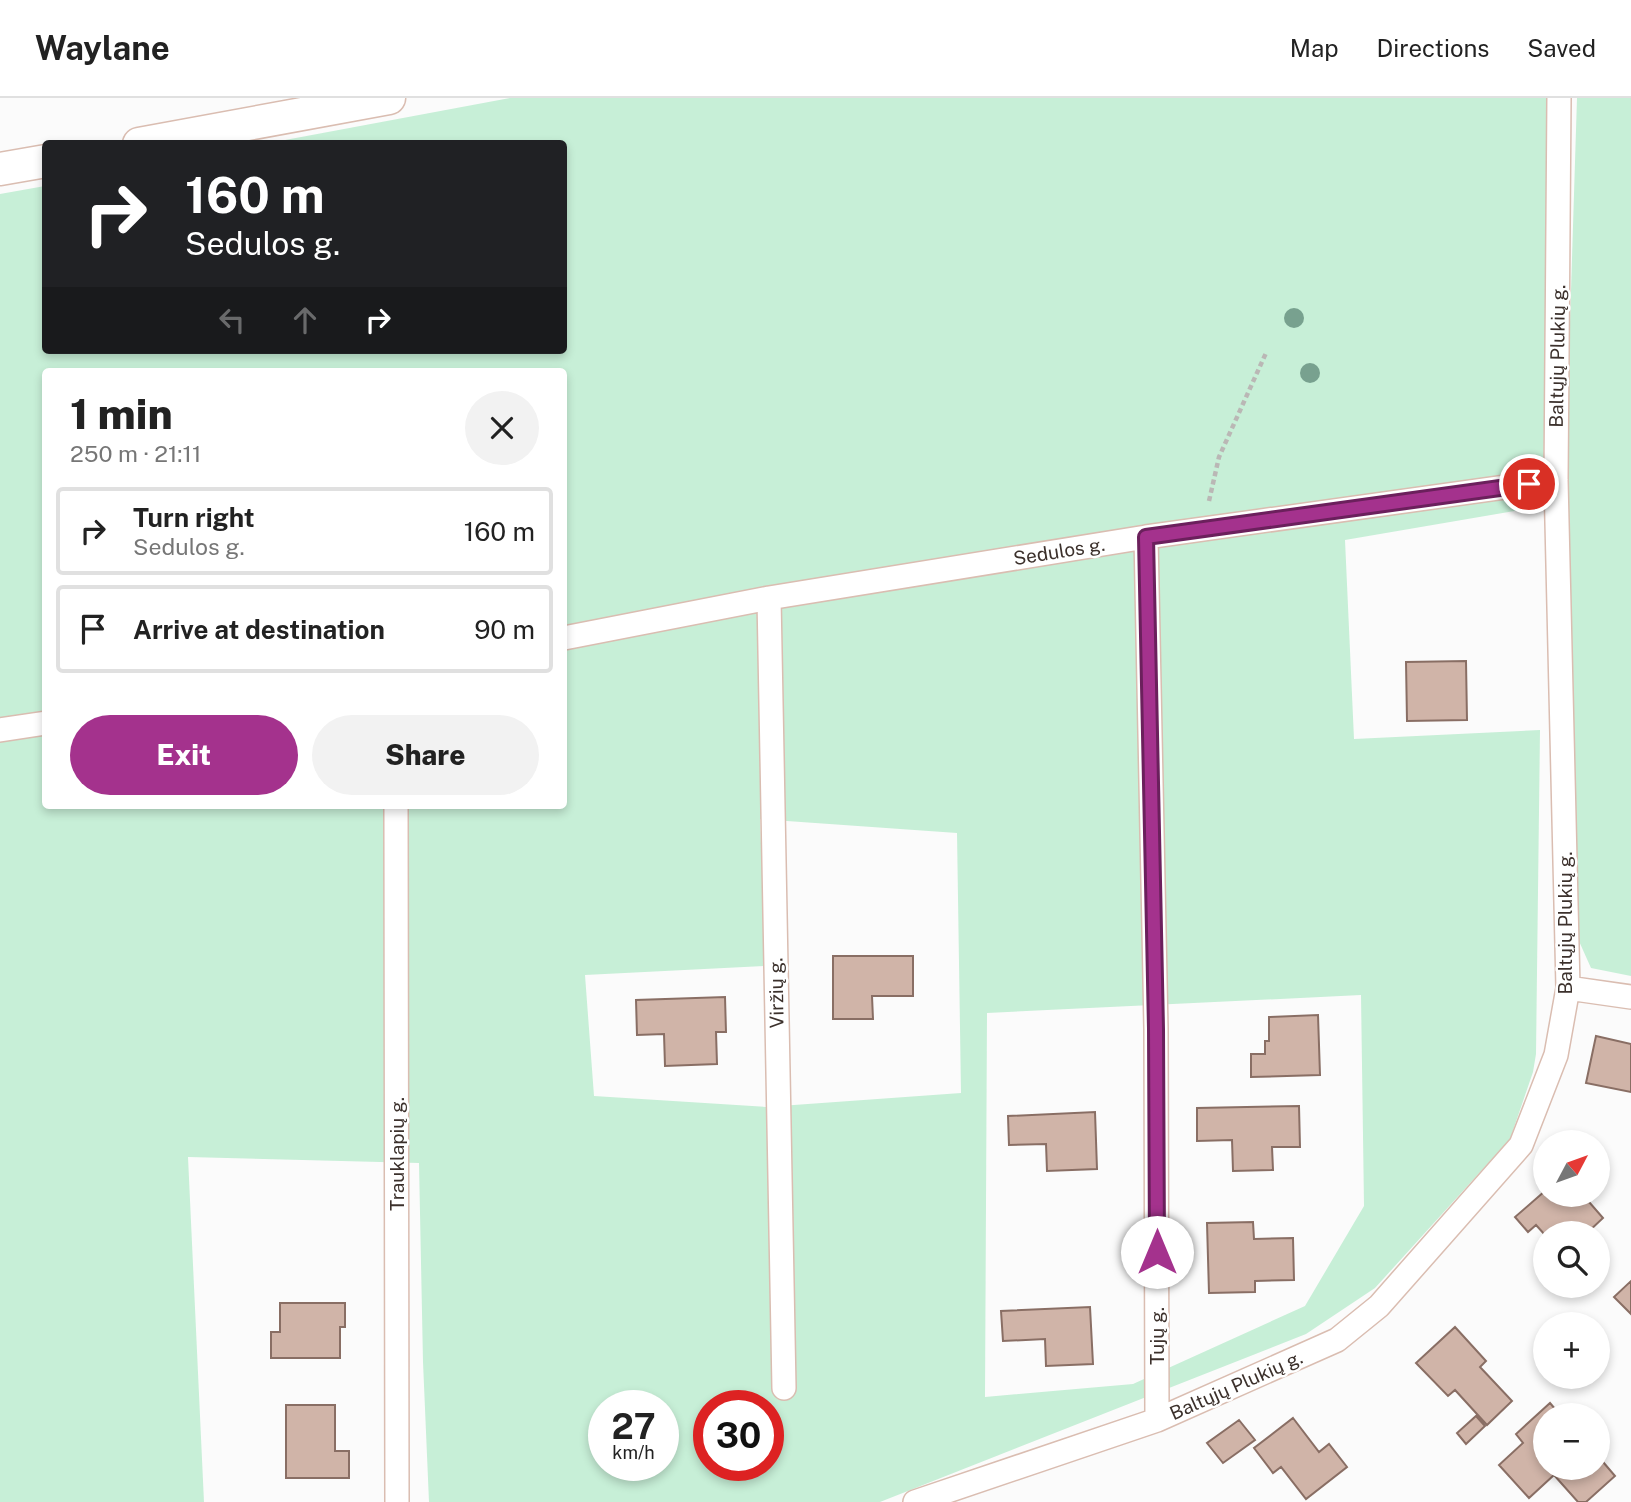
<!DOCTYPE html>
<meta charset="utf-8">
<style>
body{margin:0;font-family:"Public Sans",sans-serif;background:#f2f2f2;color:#222;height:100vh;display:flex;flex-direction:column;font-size:26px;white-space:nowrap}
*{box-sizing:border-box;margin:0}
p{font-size:23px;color:#767676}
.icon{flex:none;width:38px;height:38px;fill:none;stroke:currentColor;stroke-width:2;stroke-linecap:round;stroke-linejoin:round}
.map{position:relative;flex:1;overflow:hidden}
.side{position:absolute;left:42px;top:270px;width:525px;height:441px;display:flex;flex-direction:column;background:#fff;border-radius:7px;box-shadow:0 4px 10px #0003}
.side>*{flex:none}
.guide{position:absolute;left:42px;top:42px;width:525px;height:214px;border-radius:7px;box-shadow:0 4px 10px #0003;background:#202124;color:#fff;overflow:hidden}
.needle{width:46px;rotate:49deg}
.controls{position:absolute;left:1533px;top:1032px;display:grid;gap:14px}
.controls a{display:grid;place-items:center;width:77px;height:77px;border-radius:50%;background:#fff;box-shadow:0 4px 10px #0003;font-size:35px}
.speed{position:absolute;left:588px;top:1292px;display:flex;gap:14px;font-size:35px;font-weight:700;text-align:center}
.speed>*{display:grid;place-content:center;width:91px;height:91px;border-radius:50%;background:#fff;box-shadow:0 4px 10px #0003;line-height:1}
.speed small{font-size:18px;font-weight:400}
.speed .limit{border:10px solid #d22;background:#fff;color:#111}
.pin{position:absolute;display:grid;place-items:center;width:60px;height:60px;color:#fff;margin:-30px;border:4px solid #fff;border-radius:50%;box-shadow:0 2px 7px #0007}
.me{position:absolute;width:77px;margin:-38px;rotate:0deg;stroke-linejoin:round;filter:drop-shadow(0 0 5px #0008)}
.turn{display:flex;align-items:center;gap:24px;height:147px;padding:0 28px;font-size:32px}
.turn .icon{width:91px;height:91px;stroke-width:2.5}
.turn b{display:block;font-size:49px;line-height:60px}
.lanes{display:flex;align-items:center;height:66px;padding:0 28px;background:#0003;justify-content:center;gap:35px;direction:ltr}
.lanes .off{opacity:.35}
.round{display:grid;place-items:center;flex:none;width:74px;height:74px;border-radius:37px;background:#f2f2f2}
.summary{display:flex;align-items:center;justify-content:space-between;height:119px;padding:0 28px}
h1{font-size:42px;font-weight:800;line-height:52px}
.primary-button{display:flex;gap:14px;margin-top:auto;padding:14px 28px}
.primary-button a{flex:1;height:80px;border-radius:42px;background:#a4328d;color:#fff;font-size:28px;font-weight:800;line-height:80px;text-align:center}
.primary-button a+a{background:#f2f2f2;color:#222}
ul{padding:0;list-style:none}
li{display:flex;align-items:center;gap:21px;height:88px;margin:0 14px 10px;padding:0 14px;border:4px solid #e0e0e0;border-radius:7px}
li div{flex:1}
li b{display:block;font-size:26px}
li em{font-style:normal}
header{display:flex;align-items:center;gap:42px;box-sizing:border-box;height:98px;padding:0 35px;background:#fff;border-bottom:2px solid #e0e0e0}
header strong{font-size:33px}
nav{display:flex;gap:38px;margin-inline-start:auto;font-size:24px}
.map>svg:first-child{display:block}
.green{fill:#c7efd7;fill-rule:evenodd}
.building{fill:#d0b4a8;stroke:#896e64;stroke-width:2}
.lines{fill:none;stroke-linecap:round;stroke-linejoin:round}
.minor-casing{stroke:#dabdb1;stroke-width:26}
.secondary-casing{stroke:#dabdb1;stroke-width:35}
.path{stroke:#bab7b5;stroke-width:4.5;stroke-dasharray:5 3.5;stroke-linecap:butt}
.minor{stroke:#fff;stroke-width:23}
.secondary{stroke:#fff;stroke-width:32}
.tree{fill:#78a18f}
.route-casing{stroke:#6b205c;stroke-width:18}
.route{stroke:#a4328d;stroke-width:12}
.labels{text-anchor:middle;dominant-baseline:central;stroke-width:5;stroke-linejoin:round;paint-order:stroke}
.street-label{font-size:19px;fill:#3c312c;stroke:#fff}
</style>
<header>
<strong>Waylane</strong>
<nav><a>Map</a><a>Directions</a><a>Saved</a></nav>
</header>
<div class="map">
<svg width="1631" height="1404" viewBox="0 0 1631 1404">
<rect width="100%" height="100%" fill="#fbfbfb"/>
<path class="green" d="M510,0H1548L1543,408L1345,442L1354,641L1540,632L1536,956L1533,974L1510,1041L1375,1190L1306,1236L880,1404H429L423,1264L419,1065L188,1059L204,1404H0V96L45,88L46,252H564V46L269,45ZM46,273H564V707H46ZM760,721L957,735L961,995L766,1009L594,998L585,877L766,868ZM1361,897L1364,1108L1305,1208L1133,1286L985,1299L987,915ZM604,1307H663V1367H604ZM709,1307H768V1367H709Z
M1577,0H1631V878L1591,870L1574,832L1567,321Z"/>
<path class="building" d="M1466,563L1467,622L1407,623L1406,564Z
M833,858H913V898H872L873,921H833Z
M725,899L726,934H716L717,966L665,968L664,936L637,937L636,902Z
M1318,917L1320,977L1251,979V956H1265V943H1269V919Z
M1596,938L1631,946V994L1586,985Z
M1299,1008L1300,1049H1272L1273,1072L1233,1073L1232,1042L1197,1043V1010Z
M1095,1014L1097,1071L1047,1073L1046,1046L1009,1047L1008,1018Z
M1545,1093V1097L1553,1103L1559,1097H1583L1603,1120L1586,1136L1545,1137L1536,1127L1528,1134L1515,1119Z
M1253,1124L1254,1141L1293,1140L1294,1182L1255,1183V1194L1209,1195L1207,1125Z
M1631,1183V1216L1614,1199Z
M280,1205H345V1229H340V1260H271V1234H280Z
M1090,1209L1093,1266L1046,1268L1045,1241L1003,1243L1001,1213Z
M1455,1229L1486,1263L1480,1269L1512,1303L1487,1327L1455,1292L1448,1298L1416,1265Z
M1550,1305L1561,1318H1545V1370H1598V1358L1615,1378L1586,1404H1578L1554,1377L1529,1400L1499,1367L1523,1345L1516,1336Z
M286,1307H335V1353H349V1380H286Z
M1476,1318L1485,1328L1466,1346L1457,1335Z
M1293,1320L1319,1354L1329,1346L1347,1369L1306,1401L1281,1369L1273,1375L1254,1350Z
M1239,1322L1255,1342L1223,1365L1207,1345Z"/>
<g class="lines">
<g class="minor-casing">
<path id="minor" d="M1146,439L1156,931L1157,1322
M769,500L784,1290
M564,540L769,500L1146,439L1556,382
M0,632L46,625
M396,707L397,1404
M1568,890L1631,899
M915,1404L1157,1322L1337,1242L1379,1208L1521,1047L1556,957L1568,890L1556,382L1559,0"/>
</g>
<g class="secondary-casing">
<path id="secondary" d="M139,46L389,0
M0,71L46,63"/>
</g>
<path class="path" d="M1209,403L1219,359L1266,255"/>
<use href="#minor" class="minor"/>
<use href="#secondary" class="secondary"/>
</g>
<g class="tree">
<circle cx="1294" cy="220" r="10"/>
<circle cx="1310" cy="275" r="10"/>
</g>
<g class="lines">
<g class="route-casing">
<path id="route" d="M1157,1154L1156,931L1146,439L1529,386"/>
</g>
<use href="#route" class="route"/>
</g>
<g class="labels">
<g class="street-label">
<text transform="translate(1557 258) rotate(-89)">Baltųjų Plukių g.</text>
<text transform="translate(1059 453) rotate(-9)">Sedulos g.</text>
<text transform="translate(1565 825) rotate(-90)">Baltųjų Plukių g.</text>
<text transform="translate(776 895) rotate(-91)">Viržių g.</text>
<text transform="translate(397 1056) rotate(-90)">Trauklapių g.</text>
<text transform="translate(1157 1238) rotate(-90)">Tujų g.</text>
<text transform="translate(1236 1287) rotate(-24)">Baltųjų Plukių g.</text>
</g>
</g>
</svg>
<div class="controls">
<a><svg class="needle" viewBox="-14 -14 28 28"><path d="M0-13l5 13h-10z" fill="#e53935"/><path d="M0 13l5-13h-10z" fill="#767676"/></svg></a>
<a><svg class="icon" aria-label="search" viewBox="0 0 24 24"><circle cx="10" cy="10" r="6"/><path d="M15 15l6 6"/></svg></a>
<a>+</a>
<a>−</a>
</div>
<div class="speed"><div>27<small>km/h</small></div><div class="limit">30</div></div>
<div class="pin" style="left:1529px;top:386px;background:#d93025"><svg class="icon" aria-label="arrive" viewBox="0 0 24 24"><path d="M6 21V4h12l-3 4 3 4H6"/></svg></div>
<svg class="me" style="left:1157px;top:1154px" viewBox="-20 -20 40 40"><circle r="19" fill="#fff"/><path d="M0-13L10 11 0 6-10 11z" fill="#a4328d"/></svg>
<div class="guide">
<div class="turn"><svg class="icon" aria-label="right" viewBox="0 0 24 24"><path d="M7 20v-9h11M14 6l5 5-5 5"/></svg><div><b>160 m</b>Sedulos g.</div></div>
<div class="lanes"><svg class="icon off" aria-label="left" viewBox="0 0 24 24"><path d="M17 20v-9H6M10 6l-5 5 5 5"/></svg><svg class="icon off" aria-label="ahead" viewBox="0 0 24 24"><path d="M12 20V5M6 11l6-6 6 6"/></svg><svg class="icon" aria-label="right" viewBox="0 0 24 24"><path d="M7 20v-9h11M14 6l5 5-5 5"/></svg></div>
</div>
<section class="side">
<div class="summary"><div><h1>1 min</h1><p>250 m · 21:11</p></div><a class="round"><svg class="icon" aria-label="close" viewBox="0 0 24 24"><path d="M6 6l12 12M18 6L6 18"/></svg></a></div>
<ul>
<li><svg class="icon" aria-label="right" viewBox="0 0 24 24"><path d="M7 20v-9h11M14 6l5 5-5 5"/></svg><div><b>Turn right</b><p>Sedulos g.</p></div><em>160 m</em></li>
<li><svg class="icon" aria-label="arrive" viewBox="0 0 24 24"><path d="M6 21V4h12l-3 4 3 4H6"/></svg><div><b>Arrive at destination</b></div><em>90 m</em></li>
</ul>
<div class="primary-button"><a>Exit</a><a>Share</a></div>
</section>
</div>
